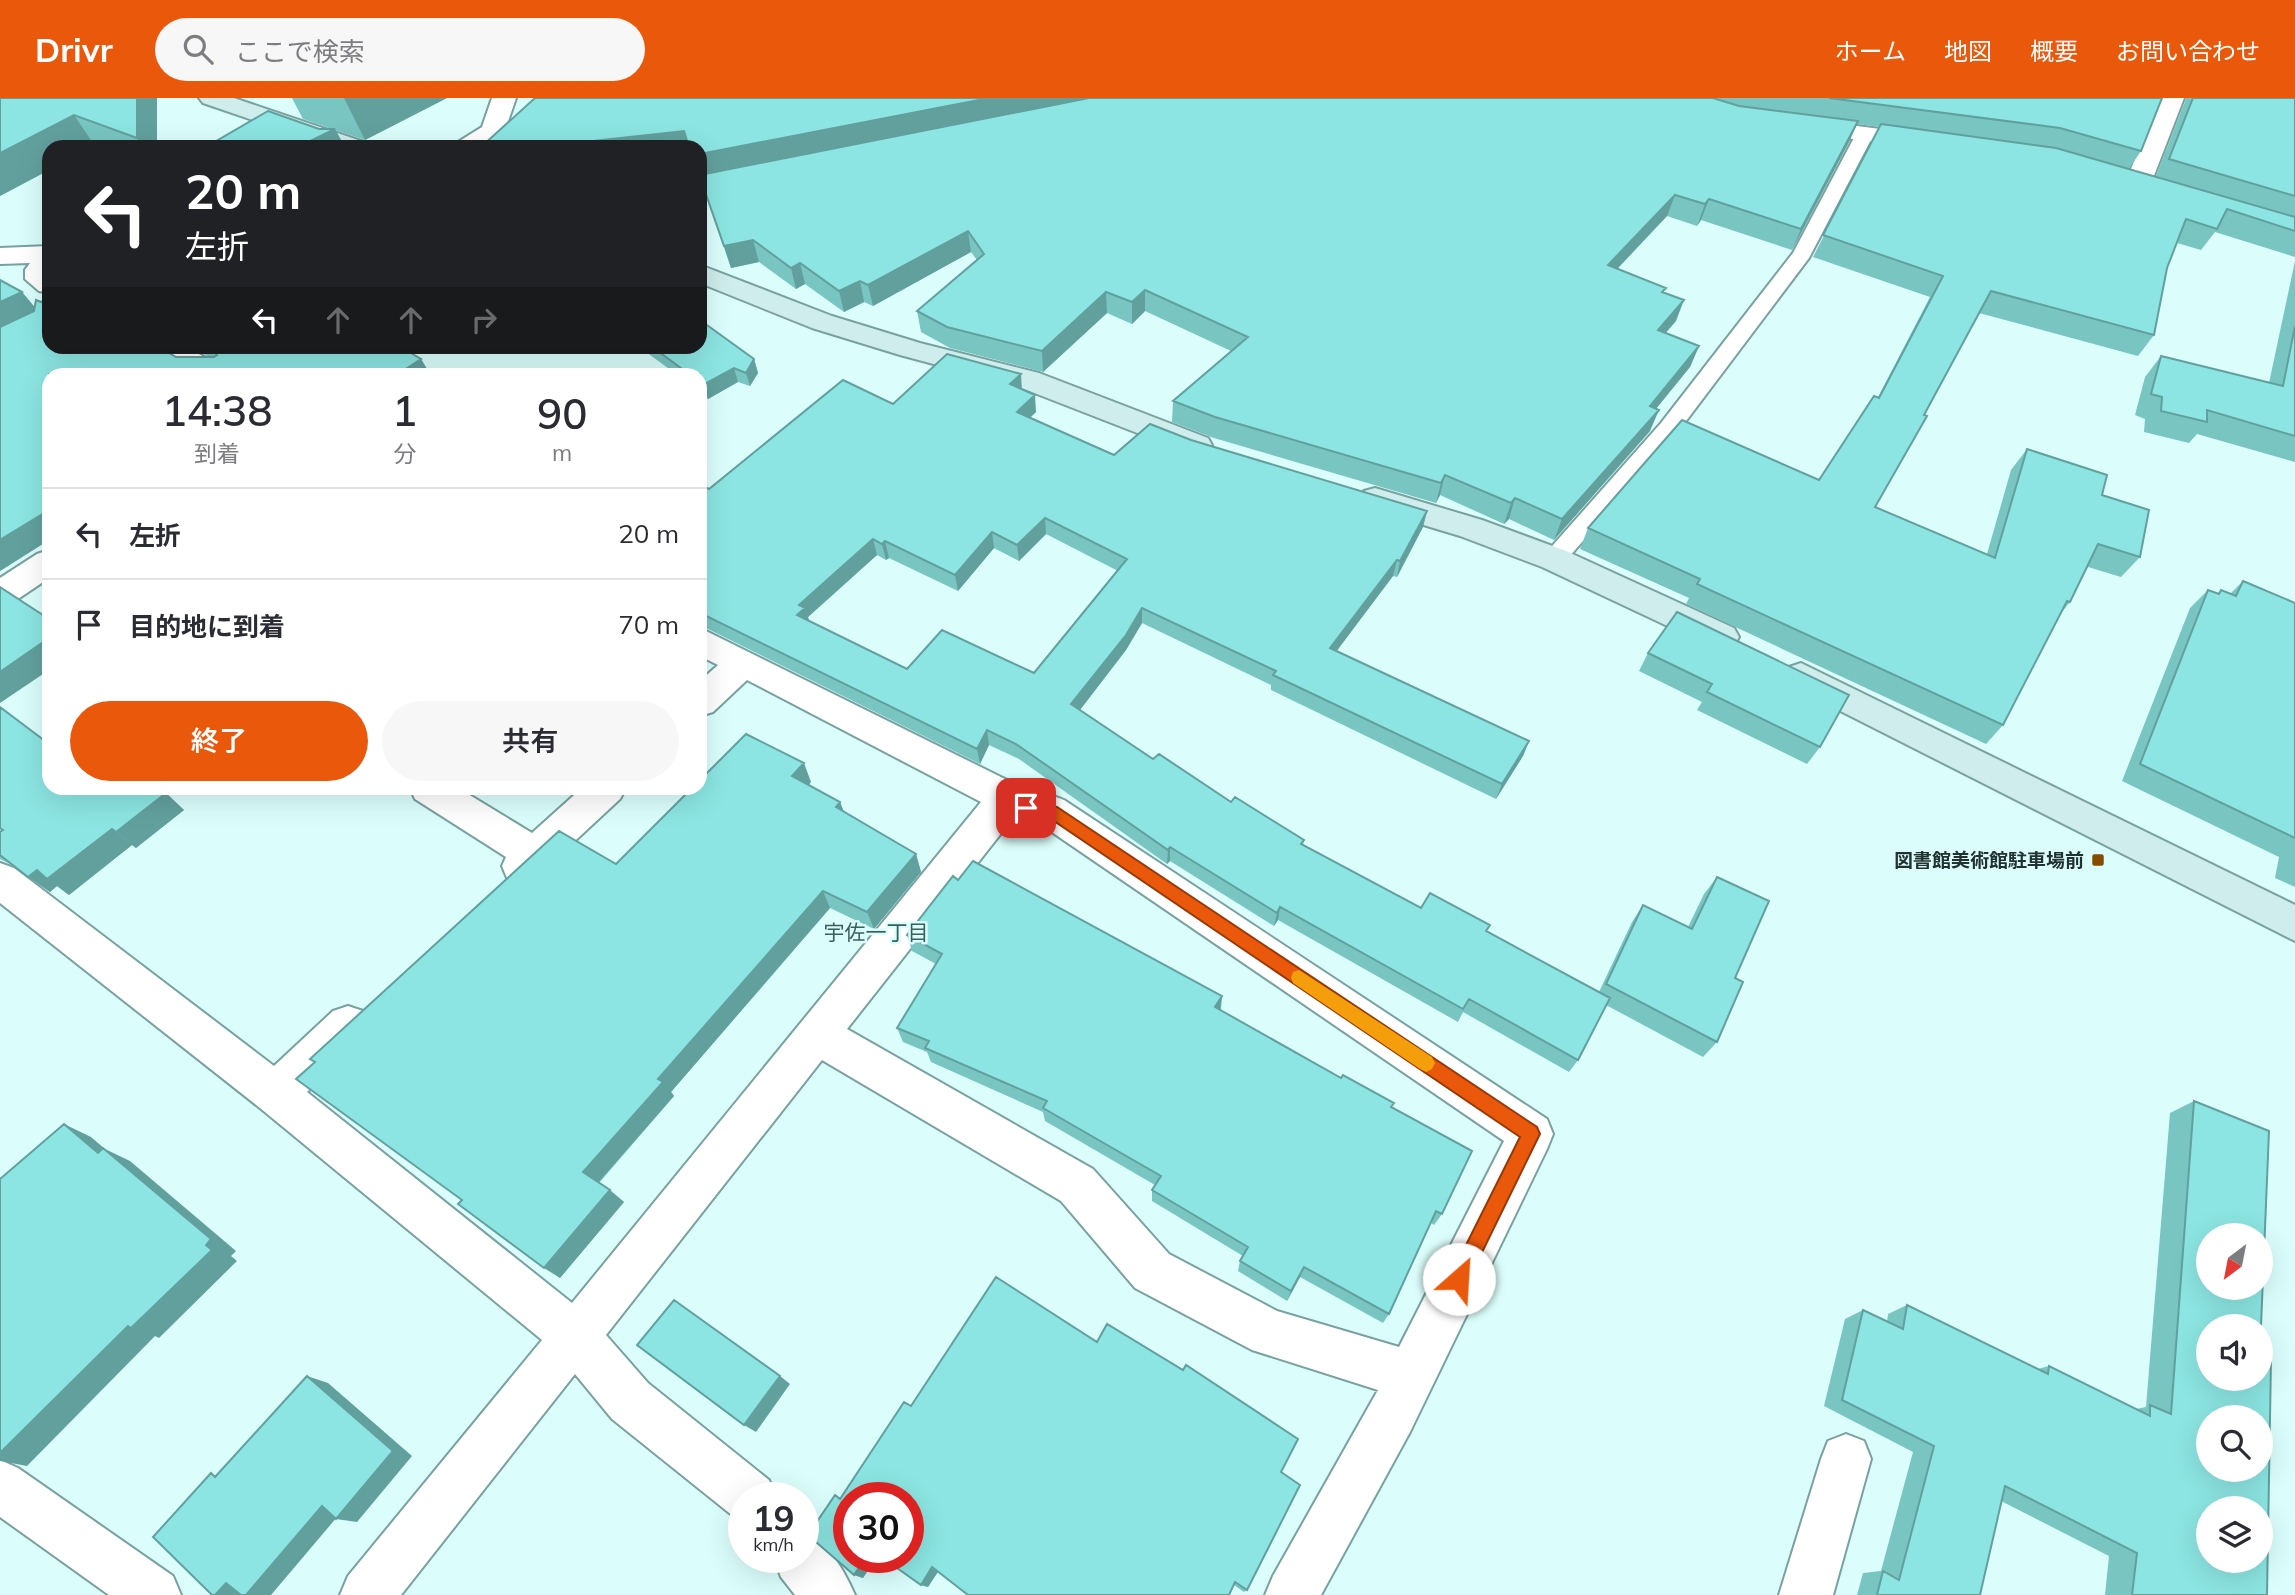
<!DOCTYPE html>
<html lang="ja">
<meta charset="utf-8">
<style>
body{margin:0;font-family:Mulish,"Noto Sans JP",sans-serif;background:#f7f7f7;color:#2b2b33;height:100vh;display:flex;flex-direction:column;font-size:26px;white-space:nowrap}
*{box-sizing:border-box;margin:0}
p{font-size:23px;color:#7c7c81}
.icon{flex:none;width:38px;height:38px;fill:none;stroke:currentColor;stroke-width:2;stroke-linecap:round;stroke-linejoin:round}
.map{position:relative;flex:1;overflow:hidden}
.sheet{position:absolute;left:42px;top:270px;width:665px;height:427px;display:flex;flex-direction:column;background:#fff;border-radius:21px;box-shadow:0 7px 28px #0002}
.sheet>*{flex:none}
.banner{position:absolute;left:42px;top:42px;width:665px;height:214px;border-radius:21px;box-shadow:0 7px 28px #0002;background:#202124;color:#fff;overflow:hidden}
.needle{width:46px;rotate:212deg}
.buttons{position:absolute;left:2196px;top:1125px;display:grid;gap:14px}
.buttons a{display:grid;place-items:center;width:77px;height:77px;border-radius:50%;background:#fff;box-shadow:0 7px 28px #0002;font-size:35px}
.speed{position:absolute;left:728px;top:1384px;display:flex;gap:14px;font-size:35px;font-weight:700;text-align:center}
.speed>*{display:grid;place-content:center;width:91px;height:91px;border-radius:50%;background:#fff;box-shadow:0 7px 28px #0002;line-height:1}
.speed small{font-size:18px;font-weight:400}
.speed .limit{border:10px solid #d22;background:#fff;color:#111}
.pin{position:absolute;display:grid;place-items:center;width:60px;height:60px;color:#fff;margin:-30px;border-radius:14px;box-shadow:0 4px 10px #0006}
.me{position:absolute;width:77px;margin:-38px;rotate:26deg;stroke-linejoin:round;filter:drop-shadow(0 0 5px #0008)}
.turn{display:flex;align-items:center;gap:24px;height:147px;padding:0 28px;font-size:32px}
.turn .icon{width:91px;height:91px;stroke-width:2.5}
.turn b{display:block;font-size:49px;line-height:60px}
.lanes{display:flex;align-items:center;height:66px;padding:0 28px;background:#0003;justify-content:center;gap:35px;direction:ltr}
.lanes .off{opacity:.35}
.eta{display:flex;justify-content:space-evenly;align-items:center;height:119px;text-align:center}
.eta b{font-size:42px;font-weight:600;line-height:49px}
.action{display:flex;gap:14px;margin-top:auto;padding:14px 28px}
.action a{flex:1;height:80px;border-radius:42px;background:#ea580c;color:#fff;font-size:28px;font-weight:600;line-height:80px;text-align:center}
.action a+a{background:#f7f7f7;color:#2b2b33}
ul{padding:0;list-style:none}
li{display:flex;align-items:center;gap:21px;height:91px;padding:0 28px;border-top:2px solid #e1e1e2}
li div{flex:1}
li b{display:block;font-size:26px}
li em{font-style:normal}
header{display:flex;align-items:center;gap:42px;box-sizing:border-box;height:98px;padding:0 35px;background:#ea580c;color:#fff}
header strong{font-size:33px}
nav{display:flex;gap:38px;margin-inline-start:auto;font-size:24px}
.search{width:490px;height:63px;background:#f7f7f7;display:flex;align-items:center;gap:18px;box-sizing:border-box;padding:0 24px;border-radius:38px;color:#7c7c81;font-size:26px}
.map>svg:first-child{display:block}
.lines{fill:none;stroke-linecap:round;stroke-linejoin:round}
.lane-casing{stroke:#78a1a0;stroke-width:4}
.street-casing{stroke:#78a1a0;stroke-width:4}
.secondary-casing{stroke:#78a1a0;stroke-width:4}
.lane{fill:#fff;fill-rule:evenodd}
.street{fill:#fff;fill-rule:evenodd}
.secondary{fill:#ceedec;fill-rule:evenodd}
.wall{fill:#78c5c2;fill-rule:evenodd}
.shaded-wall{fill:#62a09e}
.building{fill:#8ce5e2;stroke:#62a09e;stroke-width:2;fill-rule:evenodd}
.route{fill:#ea580c;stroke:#983908;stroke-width:2}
.slow{fill:#f59e0b}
.poi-dot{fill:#854c00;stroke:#dbfefc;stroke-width:2.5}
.labels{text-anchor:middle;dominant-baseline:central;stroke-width:5;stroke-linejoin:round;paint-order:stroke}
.poi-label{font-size:19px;font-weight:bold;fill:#213231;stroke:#dbfefc;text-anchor:end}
.neighbourhood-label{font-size:21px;fill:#385f5e;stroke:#dbfefc}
</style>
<header>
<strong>Drivr</strong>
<div class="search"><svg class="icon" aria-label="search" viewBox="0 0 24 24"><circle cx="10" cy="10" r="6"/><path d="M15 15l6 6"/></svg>ここで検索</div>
<nav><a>ホーム</a><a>地図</a><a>概要</a><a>お問い合わせ</a></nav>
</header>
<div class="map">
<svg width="2295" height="1497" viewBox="0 0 2295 1497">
<rect width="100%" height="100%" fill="#dbfefc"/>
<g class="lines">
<g class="lane-casing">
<path id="lane" d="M1865,31L1874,36L1809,160L1677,335L1562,467L1554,469L1546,467L1542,461L1546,455L1661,325L1793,155L1856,36Z"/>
</g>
<g class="street-casing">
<path id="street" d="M492,0H516C502,42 502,49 455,49L458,44L482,29Z
M2160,0H2184L2150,88L2146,93L2137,96L2128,93L2124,88Z
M1803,21L1927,37L1936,39L1939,44L1936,49L1927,51L1794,33L1791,28L1794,23Z
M49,148V195L39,193L25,181V172L30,165L0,166V150Z
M148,248H185L223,270L228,276H192L152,254Z
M49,452V480L12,505L0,508V480L37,456Z
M700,530L1011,684L1016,693L1051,697L1064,702L1547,1021L1553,1036L1547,1051L1410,1334L1321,1497H1265L1273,1478L1378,1292L1252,1252L1135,1190L1061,1103L822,962L606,1237L648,1285L769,1382L777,1400H744V1423L733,1418L612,1321L575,1276L401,1497H340L348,1478L542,1242L260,1010L0,805V765L14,770L274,968L333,913L348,908L363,913L369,927L363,941L307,994L572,1205L981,704L747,582L713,614L700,618V583L718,567L700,558ZM1010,724L1043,728L1504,1043L1399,1249L1277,1213L1169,1156L1093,1071L847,931Z
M410,690H458L532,735L582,690H626L620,701L535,780L521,784L507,780L502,768L506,759L415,701Z
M1846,1336L1864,1343L1871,1361L1833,1497H1779L1821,1361L1828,1343Z
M0,1362L18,1370L173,1478L181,1497H109L0,1419Z
M803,1435C829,1445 844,1472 855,1497H795L781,1479L774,1460H803Z"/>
</g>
<g class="secondary-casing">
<path id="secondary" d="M199,0H234L364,44L367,49H331L203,5Z
M700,167L832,218L920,245L1039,275L1208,340L1212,347L1208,354L1197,357L1186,354L1019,289L900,257L812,230L700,185Z
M1375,390L1482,422L1566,453L1734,530L1739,539L1734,548L1722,552L1710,548L1542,469L1460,438L1364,409L1359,401L1364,393Z
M1801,565L2295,807V843L1789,587L1783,578L1789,569Z"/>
</g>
<use href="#lane" class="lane"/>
<use href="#street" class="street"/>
<use href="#secondary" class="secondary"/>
</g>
<path class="wall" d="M0,0H157V49H98L95,48L92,49H49V72L0,98Z
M292,0H447L365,42L335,32L345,49L319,31H332L303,21Z
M535,0H2162L2141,53L2129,71L2156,78L2186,1V0H2295V159L2215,134L2201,152L2177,145L2167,170L2154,237L2138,258L1979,215L1875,409L1987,456L2011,372L2027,351L2102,397L2140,459L2121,479L2088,469L2070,504L2061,515L2003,627L1986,646L1686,506L1689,500L1580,451L1588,430L1819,382L1878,299L1930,199L1813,159L1880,29L1857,26L1849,44L1792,152L1701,122L1697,128L1667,118L1617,171L1664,195L1676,223L1665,235L1699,248L1690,269L1656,311L1650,333L1554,442L1509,421L1504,426L1440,397L1436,405L1214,340L1172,324L1173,303L1231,253L1145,213L1132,226L1107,215L1043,274L950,250L921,234L917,213L977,162L971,154L873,208L864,204L844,214L805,186L796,191L759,164L731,170L700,79V49H481Z
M2295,163V364L2197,336L2189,345L2144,334L2145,321L2135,317L2145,279L2161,258L2269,285Z
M0,182L22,194L35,210L41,204L176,259H209L190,248H399L421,261L430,276H49V442L0,473Z
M644,248H700L754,261L758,275L750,288L738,284L708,301L700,295V276H676L646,254Z
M1022,292L1036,314L1030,320L1114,357L1191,342L1427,413L1423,429L1397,479L1393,478L1336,553L1529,643L1523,658L1496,701L1271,592V587L1142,525L1126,552L1080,612L1153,661L1231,704L1304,742L1303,747L1421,810L1487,833L1599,894L1632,824L1643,807L1688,829L1704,796L1717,779L1735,880L1717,944L1703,959L1606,907L1578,962L1569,974L1463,914L1458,924L1278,822L1274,828L1170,763L1167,766L1019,661L989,647L980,666L700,527V391H709L893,306ZM1046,436L1118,473L1034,575L907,571L809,523L808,519L877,457L886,462L889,460L958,493L994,450L1019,463Z
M2243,483L2295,505V789L2275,780L2279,759L2122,683L2190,510L2208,492L2218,496L2221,492L2230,496Z
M1648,555L1849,597L1820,649L1807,666L1697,612L1702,604L1639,573Z
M811,684L809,687L840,704L844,714L916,756L921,774L874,831L830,810L671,994L674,998L599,1085L624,1104L560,1180L462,1102L616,766Z
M49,690L166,695L184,712L136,750L132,747L69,797L57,788L50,794L12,767L0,761V734Z
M958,782L1222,898L1221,912L1391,1010L1442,1116L1434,1127L1431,1125L1389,1216L1383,1225L1300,1179L1287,1203L1238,1173L1240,1163L1243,1158L1152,1103V1092L1155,1087L1045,1023L1043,1014L931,964L927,954L903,944L897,930L936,866L912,853L907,837Z
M2194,1003L2208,1228L2267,1497H2105L2109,1458L2001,1403L1980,1497H1857L1863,1475L1881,1473L1913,1354L1824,1308L1845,1221L1863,1212L1887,1224L1888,1216L1907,1207L2038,1271L2049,1268L2136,1311L2146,1309L2170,1015Z
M996,1179L1097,1244L1107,1226L1183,1272L1186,1267L1298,1341L1281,1374L1300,1387L1247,1492L1244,1494L1234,1487L1229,1497H968L938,1474L928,1489L921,1487L883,1460H908V1400H849V1460H876L863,1480L854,1477L808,1437L835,1397L841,1400L904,1304L911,1308Z"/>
<path class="shaded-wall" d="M137,0H157V49H142L137,40Z
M344,0H447L365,42Z
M989,0H1096L700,79V56Z
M74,17L95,48L92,49H49V72L0,98V55Z
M1858,23L1849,44L1792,152L1801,131Z
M335,31L345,49H298Z
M684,33L689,49H538Z
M1675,97L1667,118L1601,188L1608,167Z
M1709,101L1701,122L1697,128L1705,106Z
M968,133L971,154L873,208L868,187Z
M753,142L759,164L731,170L724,148Z
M800,165L805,186L796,191L791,170Z
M860,183L864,204L844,214L839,193Z
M1145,192V213L1132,226V204Z
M22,194L38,213L0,231V204Z
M1106,194L1107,215L1043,274L1042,253Z
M1684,202L1676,223L1650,253L1658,232Z
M1699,248L1690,269L1641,329L1650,308Z
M421,261L430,276H398Z
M754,261L758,275L750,288L746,275Z
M734,270L738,284L708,301L703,287Z
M254,272L258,276H246Z
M1021,276L1022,293L1010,286Z
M1035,297L1036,314L1018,330L1017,314Z
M1659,312L1650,333L1554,442L1562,421Z
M1445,377L1440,397L1436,405L1441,385Z
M1515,400L1509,421L1504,426L1511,405Z
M49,412V442L0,473V442Z
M1427,413L1423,429L1397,479L1400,463Z
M1045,420L1046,436L1019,463L1017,447Z
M992,434L994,450L958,493L955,477Z
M873,441L877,457L808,519L810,526L797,517L799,507Z
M885,443L889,460L886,462L882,446Z
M1397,462L1393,478L1327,566L1330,550Z
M1142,510V525L1126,552L1073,621L1071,606Z
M49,540V572L0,605V574Z
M987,632L989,647L980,666L977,651Z
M1529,643L1523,658L1496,701L1502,686Z
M804,665L811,684L800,697L792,678Z
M166,695L184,712L136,750L116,734Z
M840,704L847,722L836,709Z
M112,731L132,747L69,797L57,788L50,794L28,779L37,772Z
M1170,749V763L1167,766L1168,752Z
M916,756L921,774L874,831L867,814Z
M823,793L830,810L671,994L674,998L597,1086L583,1074L658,981Z
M1280,809L1278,822L1274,828L1277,815Z
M1222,898L1220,913L1215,909Z
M64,1026L91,1039L105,1051L130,1063L236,1153L231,1158L237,1163L159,1240L155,1238L27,1368L0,1363V1355L98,1055Z
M610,1092L624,1104L560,1180L544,1170Z
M1304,1169L1300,1179L1287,1203L1291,1193Z
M307,1278L328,1285L412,1358L357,1424L336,1421Z
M780,1278L790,1286L756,1334L744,1327Z
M322,1408L343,1412L271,1497H246Z
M865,1460H876L863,1480L854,1477Z
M932,1469L939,1472L928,1489L921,1487Z
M226,1485L241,1497H215Z"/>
<path class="building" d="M0,0H137V40L74,17L0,55Z
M535,0H989L700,56V49H689L684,33L538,49H481Z
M1089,0H1713L1739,8L1858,23L1801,131L1709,101L1705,106L1675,97L1608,167L1666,190L1662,194L1684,202L1658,232L1699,248L1650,308L1659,312L1562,421L1515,400L1511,405L1445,377L1441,385L1215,319L1173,303L1248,239L1145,192L1132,204L1106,194L1042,253L947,229L917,213L984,156L968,133L868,187L860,183L839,193L800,165L791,170L753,142L724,148L700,79V77Z
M1829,0H2162L2141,53L2060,30Z
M2193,0H2295V98L2169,61Z
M268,13L319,31H335L298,49H206Z
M1881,26L2056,50L2295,119V133L2227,111L2217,131L2186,121L2167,170L2154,237L1991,193L1924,317L1927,318L1875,409L1995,460L2027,351L2107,377L2102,397L2149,412L2140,459L2098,446L2070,504L2067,503L2003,627L1697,486L1700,481L1588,430L1682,322L1819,382L1874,298L1879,300L1943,178L1823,137Z
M0,182L22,194L0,204Z
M49,198V248H157L176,259H214L217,257L210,248H399L421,261L398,276H263L254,272L246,276H49V412L0,442V229L34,213L36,202L41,204Z
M700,222L754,261L746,275L734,270L703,287L700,285V276H689L651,248H700Z
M2295,228V338L2207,312V324L2161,313L2162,299L2151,296L2161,258L2283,288Z
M947,256L1021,276L1010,286L1035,297L1017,314L1114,357L1150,326L1191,342L1427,413L1400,463L1397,462L1330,550L1529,643L1502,686L1273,577L1276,573L1142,510L1126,537L1071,606L1153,661L1159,656L1231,704L1235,699L1304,742L1301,746L1421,810L1430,795L1490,827L1486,833L1610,900L1578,962L1469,901L1463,911L1280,809L1277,815L1170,749L1168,752L1016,646L987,632L977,651L700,515V391L703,388L709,391L843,282L893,306ZM1045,420L1127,461L1034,575L942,532L907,571L797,517L805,510L799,507L873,441L882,446L885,443L955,477L992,434L1017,447Z
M2243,483L2295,505V740L2140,666L2208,492L2219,496L2221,492L2236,498Z
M0,489L49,521V540L0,574Z
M1677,514L1849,597L1820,649L1707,594L1712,586L1648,555Z
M0,609L49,646V690H158L166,695L116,734L112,731L47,781L37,772L28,779L0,757V734L3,732L0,730Z
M746,636L804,665L792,678L840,704L836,709L916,756L867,814L823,793L658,981L663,984L583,1074L610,1092L544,1170L458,1106L462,1102L296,981L315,964L310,961L559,733L616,766L692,690H700V682Z
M973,763L1222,898L1215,909L1341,980L1343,977L1394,1005L1391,1009L1472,1053L1442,1116L1436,1113L1389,1216L1304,1169L1291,1193L1240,1163L1248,1149L1152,1092L1161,1078L1043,1010L1047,1003L925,950L929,943L897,930L942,856L907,837L953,778L958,782Z
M1717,779L1769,803L1735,880L1743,884L1717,944L1606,886L1643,807L1692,831Z
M2194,1003L2269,1033L2261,1228H2208V1281H2261V1258L2271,1262L2267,1497H2132L2137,1455L2005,1388L1980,1497H1877L1883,1473L1899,1482L1934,1348L1842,1302L1863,1212L1903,1231L1907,1207L2048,1276L2049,1268L2150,1318V1307L2171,1316ZM2208,1138H2261V1190H2208ZM2208,1320H2261V1372H2208ZM2208,1410H2261V1463H2208Z
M64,1026L98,1055L103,1050L211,1141L206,1147L212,1152L131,1230L128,1228L0,1355V1081Z
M996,1179L1097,1244L1107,1226L1183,1272L1186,1267L1298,1341L1281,1374L1300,1387L1247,1492L1235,1484L1229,1497H968L932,1469L921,1487L883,1460H908V1400H849V1460H865L854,1477L808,1437L835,1397L840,1401L904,1304L911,1308Z
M674,1202L780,1278L744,1327L637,1247Z
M307,1278L393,1353L336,1421L322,1408L246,1497H241L226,1485L215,1497H212L153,1439L211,1375L215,1379Z"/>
<path class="route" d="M1026,704L1057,709L1537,1029L1540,1036L1537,1042L1466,1187L1459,1190L1452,1187L1449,1181L1520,1039L1048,719L1020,715L1018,710L1020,706Z"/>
<path class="slow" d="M1299,872L1432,959L1435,965L1432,971L1426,974L1420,971L1293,885L1291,880L1293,874Z"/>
<rect class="poi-dot" x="2091" y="755" width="14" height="14" rx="3.5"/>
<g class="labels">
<g class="poi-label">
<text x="2084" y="762">図書館美術館駐車場前</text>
</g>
<g class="neighbourhood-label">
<text x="876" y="834">宇佐一丁目</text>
</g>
</g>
</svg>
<div class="buttons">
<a><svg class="needle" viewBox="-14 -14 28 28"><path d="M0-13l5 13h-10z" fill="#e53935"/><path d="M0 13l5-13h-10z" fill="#7c7c81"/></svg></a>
<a><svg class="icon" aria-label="sound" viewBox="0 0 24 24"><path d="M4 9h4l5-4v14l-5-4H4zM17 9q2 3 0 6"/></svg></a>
<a><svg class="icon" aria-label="search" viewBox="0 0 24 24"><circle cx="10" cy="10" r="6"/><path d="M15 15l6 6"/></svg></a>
<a><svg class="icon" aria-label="layers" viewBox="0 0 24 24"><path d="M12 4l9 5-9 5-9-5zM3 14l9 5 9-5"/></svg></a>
</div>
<div class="speed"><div>19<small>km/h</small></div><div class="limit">30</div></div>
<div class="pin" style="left:1026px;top:710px;background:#d93025"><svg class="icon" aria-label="arrive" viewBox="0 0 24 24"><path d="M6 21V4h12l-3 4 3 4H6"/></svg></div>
<svg class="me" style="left:1459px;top:1181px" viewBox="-20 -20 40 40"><circle r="19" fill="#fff"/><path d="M0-13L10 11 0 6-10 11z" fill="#ea580c"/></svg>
<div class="banner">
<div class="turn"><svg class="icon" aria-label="left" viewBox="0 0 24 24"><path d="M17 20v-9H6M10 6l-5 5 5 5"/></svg><div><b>20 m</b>左折</div></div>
<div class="lanes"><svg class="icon" aria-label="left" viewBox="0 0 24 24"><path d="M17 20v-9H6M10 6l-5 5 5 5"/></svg><svg class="icon off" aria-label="ahead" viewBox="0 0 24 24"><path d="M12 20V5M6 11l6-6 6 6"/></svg><svg class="icon off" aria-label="ahead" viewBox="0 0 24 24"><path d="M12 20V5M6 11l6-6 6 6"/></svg><svg class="icon off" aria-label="right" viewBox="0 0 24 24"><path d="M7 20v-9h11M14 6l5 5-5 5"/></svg></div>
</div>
<section class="sheet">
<div class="eta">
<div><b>14:38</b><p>到着</p></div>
<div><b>1</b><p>分</p></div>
<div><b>90</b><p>m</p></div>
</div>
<ul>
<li><svg class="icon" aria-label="left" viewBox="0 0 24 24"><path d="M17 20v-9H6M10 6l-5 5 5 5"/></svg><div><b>左折</b></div><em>20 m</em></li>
<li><svg class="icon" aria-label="arrive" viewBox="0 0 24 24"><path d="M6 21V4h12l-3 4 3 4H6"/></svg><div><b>目的地に到着</b></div><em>70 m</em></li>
</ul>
<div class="action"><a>終了</a><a>共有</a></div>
</section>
</div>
